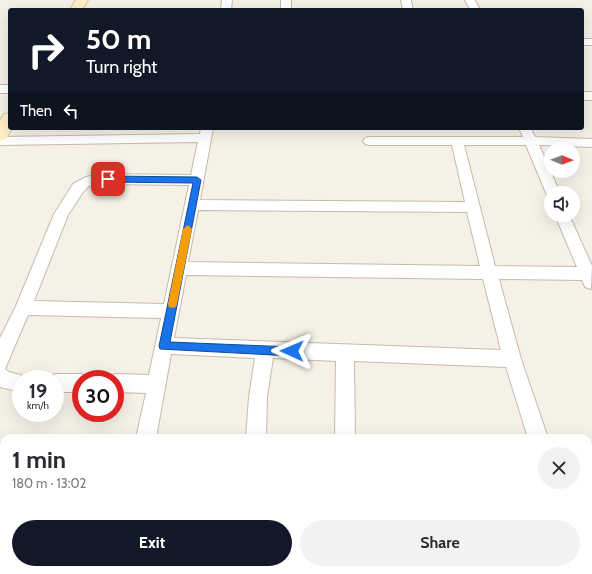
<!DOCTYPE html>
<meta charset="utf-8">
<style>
body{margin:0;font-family:Cabin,sans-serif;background:#f2f2f3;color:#2b2b33;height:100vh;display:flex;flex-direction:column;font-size:15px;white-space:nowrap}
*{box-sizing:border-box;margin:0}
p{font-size:13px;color:#7c7c81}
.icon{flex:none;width:22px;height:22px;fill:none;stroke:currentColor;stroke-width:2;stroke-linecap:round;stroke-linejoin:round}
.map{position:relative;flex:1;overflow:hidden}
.sheet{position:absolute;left:0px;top:434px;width:592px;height:140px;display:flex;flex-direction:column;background:#fff;border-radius:12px 12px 0 0;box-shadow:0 4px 16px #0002}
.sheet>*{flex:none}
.banner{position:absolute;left:8px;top:8px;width:576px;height:122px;border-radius:4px;box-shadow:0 4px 16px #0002;background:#111827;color:#fff;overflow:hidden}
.needle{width:26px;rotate:91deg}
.tools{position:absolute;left:544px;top:142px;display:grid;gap:8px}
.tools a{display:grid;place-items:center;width:36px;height:36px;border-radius:50%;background:#fff;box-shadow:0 4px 16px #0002;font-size:20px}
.speed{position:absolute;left:12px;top:370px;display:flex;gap:8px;font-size:20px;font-weight:700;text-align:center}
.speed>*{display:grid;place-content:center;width:52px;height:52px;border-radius:50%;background:#fff;box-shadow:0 4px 16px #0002;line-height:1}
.speed small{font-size:10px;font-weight:400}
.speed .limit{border:6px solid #d22;background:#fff;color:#111}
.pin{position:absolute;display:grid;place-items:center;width:34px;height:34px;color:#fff;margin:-17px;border-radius:8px;box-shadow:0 2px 6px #0006}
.me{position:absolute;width:44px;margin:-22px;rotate:271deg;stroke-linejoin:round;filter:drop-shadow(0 0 3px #0008)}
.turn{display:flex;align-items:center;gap:14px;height:84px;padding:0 12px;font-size:18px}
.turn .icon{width:52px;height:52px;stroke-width:2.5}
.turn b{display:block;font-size:28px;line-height:34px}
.then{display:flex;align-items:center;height:38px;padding:0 12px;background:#0003;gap:8px;font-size:15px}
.round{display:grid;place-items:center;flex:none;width:42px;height:42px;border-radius:21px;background:#f2f2f3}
.overview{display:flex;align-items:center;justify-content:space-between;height:68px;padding:0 12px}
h1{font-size:24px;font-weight:800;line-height:30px}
.action{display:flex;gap:8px;margin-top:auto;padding:8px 12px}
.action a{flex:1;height:46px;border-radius:24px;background:#111827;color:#fff;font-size:16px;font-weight:800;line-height:46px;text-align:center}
.action a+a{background:#f2f2f3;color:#2b2b33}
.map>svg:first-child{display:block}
</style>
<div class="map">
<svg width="592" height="574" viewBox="0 0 592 574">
<rect width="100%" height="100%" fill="#f5f1e7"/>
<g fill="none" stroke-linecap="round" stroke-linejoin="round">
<defs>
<path id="minor" d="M 222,0 L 232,0 L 231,10 L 221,10 Z
M 281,0 L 291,0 L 291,10 L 281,10 Z
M 401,0 L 411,0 L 413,10 L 403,10 Z
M 465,0 L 475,0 L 480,10 L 470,10 Z
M 582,39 L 592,39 L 592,45 L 582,45 Z
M 201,128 L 213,128 L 200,200 L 465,202 L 452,145 L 369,145 L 365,144 L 363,141 L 365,138 L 369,137 L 523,137 L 519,128 L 531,128 L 535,137 L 592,139 L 592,147 L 539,145 L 560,193 L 551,193 L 551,197 L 548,197 L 546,193 L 526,145 L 464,145 L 495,266 L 577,267 L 555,215 L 569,215 L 592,266 L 591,289 L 585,287 L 582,280 L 499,279 L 521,359 L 548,438 L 528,438 L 506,367 L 354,361 L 355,438 L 335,438 L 336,361 L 273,358 L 267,397 L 266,438 L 246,438 L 249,397 L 255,358 L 171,354 L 156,438 L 136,438 L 146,393 L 115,392 L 115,379 L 108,379 L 109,377 L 115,374 L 149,375 L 161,318 L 28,315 L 5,369 L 9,372 L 27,377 L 28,379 L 21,379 L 21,392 L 0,387 L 0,338 L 16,306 L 54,214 L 73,184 L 86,177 L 100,174 L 191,175 L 198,142 L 0,145 L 0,137 L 200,134 ZM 100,184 L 189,185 L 164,304 L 34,301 L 68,215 L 83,192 L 89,186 ZM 198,210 L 467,212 L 480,266 L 188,262 ZM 186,275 L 483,279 L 501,350 L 174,338 Z
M 55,374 L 81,374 L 87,377 L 88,379 L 81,379 L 81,392 L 55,392 L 55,379 L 48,379 L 49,377 Z
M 588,463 L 592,463 L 592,483 L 588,483 Z
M 0,464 L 4,464 L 4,484 L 0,484 Z
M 109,570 L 131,570 L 130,574 L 108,574 Z"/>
<path id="tertiary" d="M 0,85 L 10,85 L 10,93 L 0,93 Z
M 582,92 L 592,92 L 592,100 L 582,100 Z"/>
<path id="secondary" d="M 76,0 L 88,0 L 82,10 L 70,10 Z
M 10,113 L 10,128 L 12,128 L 6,139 L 0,141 L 0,121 L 4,114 Z"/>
</defs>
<use href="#minor" stroke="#c5bbab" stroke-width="2"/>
<use href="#tertiary" stroke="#c5bbab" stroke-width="2"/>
<use href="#secondary" stroke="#dec893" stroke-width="2"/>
<use href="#minor" fill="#fff" fill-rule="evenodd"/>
<use href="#tertiary" fill="#fff" fill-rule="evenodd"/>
<use href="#secondary" fill="#fff0c7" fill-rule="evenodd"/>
</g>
<path fill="#1a73e8" stroke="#114b97" d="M 108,176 L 197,177 L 201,180 L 170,342 L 292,347 L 295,348 L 297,351 L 295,355 L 292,356 L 160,349 L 159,346 L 193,183 L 108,182 L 105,179 Z"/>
<path fill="#f59e0b" d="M 188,225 L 192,229 L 177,304 L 176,307 L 172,308 L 169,307 L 168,304 L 183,229 Z"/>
</svg>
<div class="tools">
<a><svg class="needle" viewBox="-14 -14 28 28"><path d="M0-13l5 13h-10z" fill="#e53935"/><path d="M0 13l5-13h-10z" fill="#7c7c81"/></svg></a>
<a><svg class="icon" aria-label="sound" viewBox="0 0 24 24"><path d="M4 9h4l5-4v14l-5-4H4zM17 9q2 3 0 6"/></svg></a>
</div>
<div class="speed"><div>19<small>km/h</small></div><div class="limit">30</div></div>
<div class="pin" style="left:108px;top:179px;background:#d93025"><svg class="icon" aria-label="arrive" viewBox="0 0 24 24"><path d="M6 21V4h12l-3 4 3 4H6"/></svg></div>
<svg class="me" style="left:292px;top:351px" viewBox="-20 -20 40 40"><path d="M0-17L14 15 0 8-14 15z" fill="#1a73e8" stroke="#fff" stroke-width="4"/></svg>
<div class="banner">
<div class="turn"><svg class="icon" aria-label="right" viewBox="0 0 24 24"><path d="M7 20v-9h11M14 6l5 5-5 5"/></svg><div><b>50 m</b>Turn right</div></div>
<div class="then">Then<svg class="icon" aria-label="left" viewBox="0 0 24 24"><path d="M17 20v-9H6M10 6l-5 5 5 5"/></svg></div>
</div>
<section class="sheet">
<div class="overview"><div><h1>1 min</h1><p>180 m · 13:02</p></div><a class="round"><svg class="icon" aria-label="close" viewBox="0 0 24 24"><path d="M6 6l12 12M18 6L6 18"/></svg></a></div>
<div class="action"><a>Exit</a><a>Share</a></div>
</section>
</div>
